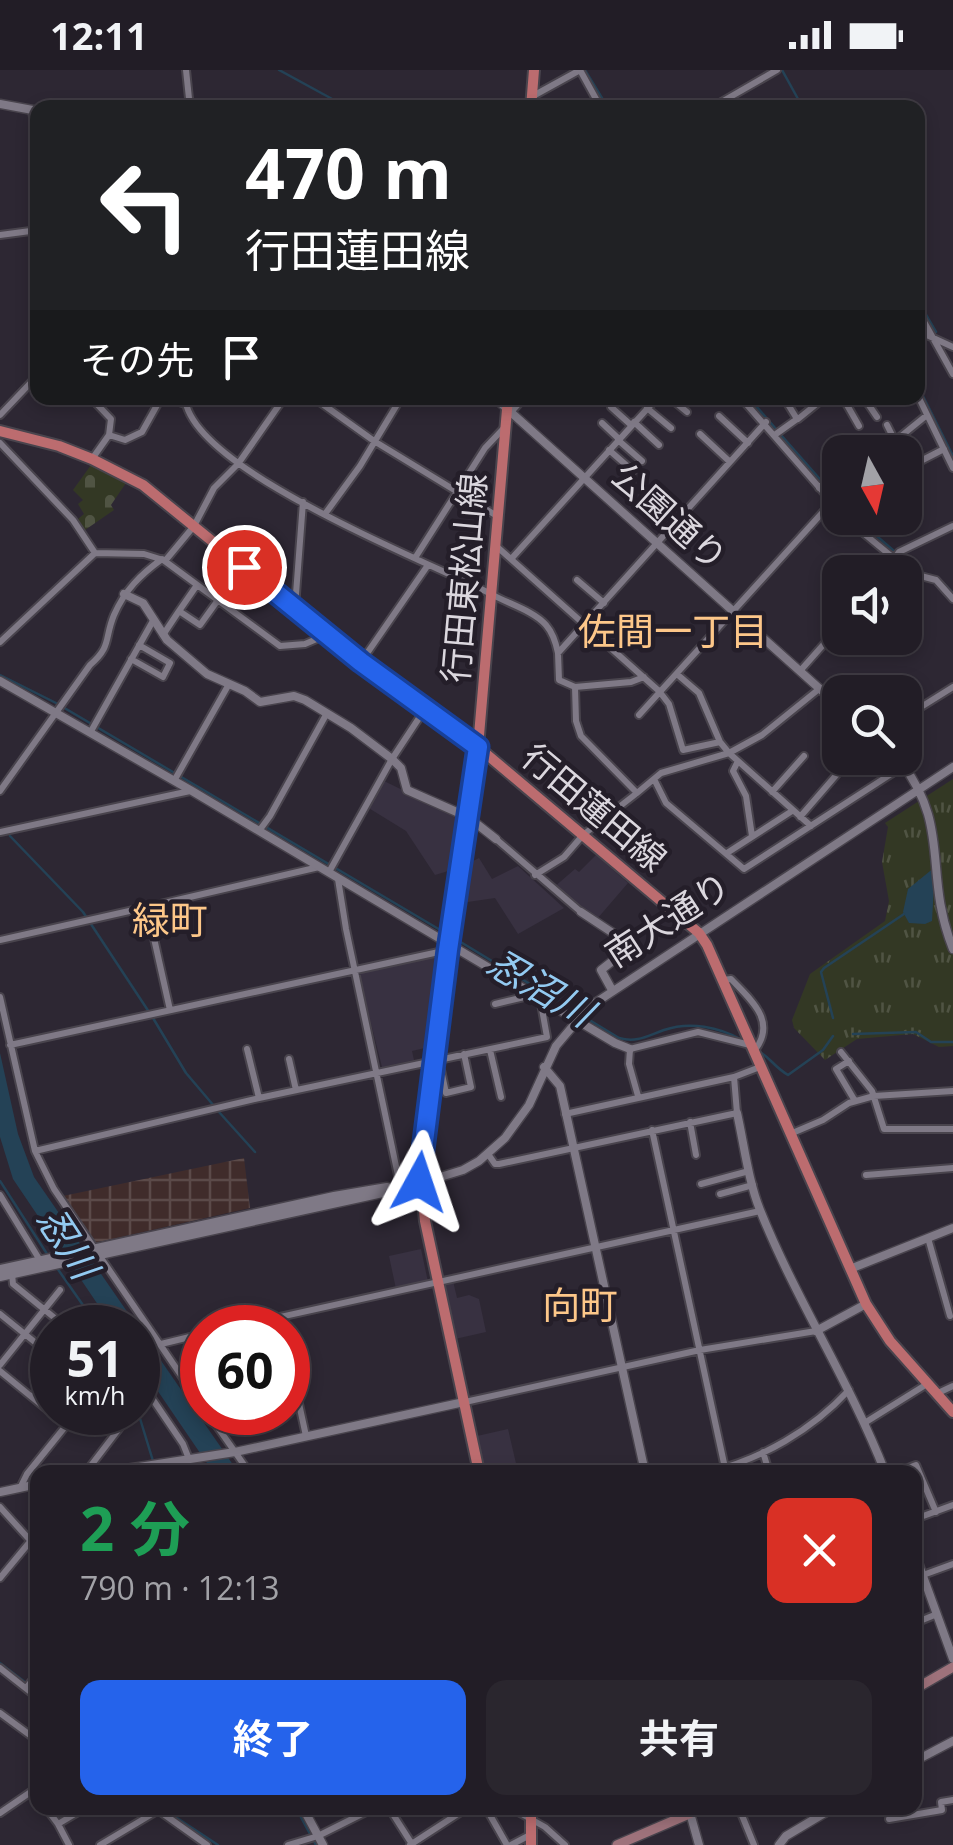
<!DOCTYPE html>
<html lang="ja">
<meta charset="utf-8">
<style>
body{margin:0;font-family:"Open Sans","Noto Sans JP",sans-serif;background:#2a262e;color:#f1f3f6;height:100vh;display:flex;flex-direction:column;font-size:38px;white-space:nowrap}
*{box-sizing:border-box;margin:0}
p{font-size:32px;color:#a2a2a7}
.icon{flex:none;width:55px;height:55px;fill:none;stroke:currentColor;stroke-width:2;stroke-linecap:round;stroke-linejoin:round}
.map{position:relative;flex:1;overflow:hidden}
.drawer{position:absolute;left:30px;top:1395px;width:892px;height:350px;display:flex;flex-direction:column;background:#221d26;border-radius:20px;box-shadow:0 5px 15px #0003,0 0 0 2px #3f3b43}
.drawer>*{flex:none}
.banner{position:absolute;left:30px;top:30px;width:895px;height:305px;border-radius:20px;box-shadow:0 5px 15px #0003,0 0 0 2px #3f3b43;background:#202124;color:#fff;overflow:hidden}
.needle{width:65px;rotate:172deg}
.controls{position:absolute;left:822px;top:365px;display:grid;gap:20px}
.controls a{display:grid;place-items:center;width:100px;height:100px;border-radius:20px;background:#221d26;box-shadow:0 5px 15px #0003,0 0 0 2px #3f3b43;font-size:50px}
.speed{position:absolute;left:30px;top:1235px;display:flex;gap:20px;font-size:50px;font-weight:700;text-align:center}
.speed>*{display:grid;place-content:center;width:130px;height:130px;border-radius:50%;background:#221d26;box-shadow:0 5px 15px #0003,0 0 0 2px #3f3b43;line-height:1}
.speed small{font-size:25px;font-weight:400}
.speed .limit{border:15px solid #d22;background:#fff;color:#111}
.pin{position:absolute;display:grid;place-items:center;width:85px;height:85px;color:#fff;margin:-42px;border:5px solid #fff;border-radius:50%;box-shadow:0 2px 10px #0007}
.me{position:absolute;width:110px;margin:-55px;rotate:5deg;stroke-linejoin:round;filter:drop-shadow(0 0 8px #0008)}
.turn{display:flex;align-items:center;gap:35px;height:210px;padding:0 50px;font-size:45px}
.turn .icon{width:130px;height:130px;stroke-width:2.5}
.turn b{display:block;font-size:70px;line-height:85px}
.then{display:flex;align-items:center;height:95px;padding:0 50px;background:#0003;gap:20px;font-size:38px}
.round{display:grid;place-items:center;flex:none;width:105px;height:105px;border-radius:20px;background:#2a262e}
.overview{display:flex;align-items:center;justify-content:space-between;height:170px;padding:0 50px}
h1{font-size:60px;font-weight:700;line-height:75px;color:#1e9e55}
.cta{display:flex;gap:20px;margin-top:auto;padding:20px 50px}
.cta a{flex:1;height:115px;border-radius:20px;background:#2563eb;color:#fff;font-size:40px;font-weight:700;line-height:115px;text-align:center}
.cta a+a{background:#2a262e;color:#f1f3f6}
.status{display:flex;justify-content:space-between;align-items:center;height:70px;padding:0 50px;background:#221d26;direction:ltr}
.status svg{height:28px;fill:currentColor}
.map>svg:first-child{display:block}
</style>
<div class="status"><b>12:11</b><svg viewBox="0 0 49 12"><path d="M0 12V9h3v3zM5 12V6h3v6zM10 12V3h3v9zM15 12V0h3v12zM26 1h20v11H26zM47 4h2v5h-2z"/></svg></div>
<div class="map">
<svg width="953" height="1775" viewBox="0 0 953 1775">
<defs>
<pattern id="industrial-grid" width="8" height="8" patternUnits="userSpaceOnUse" patternTransform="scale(2.5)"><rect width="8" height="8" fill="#402c2b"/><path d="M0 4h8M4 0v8" fill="none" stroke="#5b4a49"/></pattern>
<pattern id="cemetery-stones" width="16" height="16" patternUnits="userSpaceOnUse" patternTransform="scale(2.5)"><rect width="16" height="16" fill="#333824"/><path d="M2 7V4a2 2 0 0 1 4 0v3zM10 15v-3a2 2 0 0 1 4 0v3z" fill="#505443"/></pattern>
<pattern id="park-tufts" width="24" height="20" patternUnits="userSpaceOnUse" patternTransform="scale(2.5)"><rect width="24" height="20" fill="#333824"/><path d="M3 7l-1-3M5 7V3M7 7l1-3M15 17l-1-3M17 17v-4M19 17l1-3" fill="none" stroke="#505443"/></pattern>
</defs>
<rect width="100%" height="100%" fill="#2d2733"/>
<path fill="#383141" d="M 382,710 L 462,749 L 455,799 L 435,805 L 406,761 L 367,737 Z
M 596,785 L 628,813 L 597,849 L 553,818 L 575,799 L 579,802 Z
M 479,788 L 492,809 L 518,796 L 564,838 L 518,864 L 495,828 L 461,833 L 467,794 Z
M 442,884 L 429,977 L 412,981 L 414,990 L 382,997 L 358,902 Z
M 421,1179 L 428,1212 L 396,1219 L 389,1186 Z
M 453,1211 L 457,1228 L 469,1225 L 479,1229 L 486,1262 L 455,1269 L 444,1218 L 446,1213 Z
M 508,1359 L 518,1402 L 485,1402 L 477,1366 Z"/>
<path fill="url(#industrial-grid)" d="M 244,1088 L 250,1138 L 94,1173 L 63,1126 Z"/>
<path fill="url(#cemetery-stones)" d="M 91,395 L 126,413 L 111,435 L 114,440 L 85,460 L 78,449 L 84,444 L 78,434 L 83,430 L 73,420 Z"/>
<path fill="url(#park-tufts)" d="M 953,709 L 953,976 L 939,977 L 913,964 L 857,969 L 825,990 L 794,958 L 792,950 L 810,904 L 885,851 L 889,831 L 882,792 L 888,757 L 885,753 Z"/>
<path fill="#244256" d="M 935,797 L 932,851 L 925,854 L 909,853 L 903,842 L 908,819 Z
M 0,983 L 18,1064 L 34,1107 L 238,1402 L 213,1402 L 138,1292 L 138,1258 L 113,1257 L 13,1109 L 0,1067 Z"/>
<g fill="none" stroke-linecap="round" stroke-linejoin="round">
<path stroke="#244256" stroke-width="2.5" d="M 279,0 L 345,36 L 362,38
M 585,0 L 608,38
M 782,0 L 803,38
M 918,231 L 936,262
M 918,316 L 953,386
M 749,328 L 776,359
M 781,365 L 840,432
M 856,448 L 917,501 L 937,508
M 943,513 L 953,523
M 0,605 L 56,633 L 447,864
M 10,766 L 83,842 L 149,942
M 454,868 L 619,968 C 637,973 647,966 664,960 C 690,951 719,957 742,970
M 153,948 L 186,1003 L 214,1036
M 833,948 L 821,902 L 824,898 L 904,844
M 853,964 L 916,962 L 931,972 L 953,972
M 757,980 C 770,987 773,996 788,1005 L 823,980 L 833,966
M 219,1042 L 255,1082
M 0,1111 L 49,1187
M 57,1198 L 99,1258
M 138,1342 L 153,1391
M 155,1399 L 156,1402
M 0,1593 L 38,1622
M 162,1738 L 218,1775
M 296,1738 L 316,1775"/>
<defs>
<path id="minor" d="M 186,0 L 190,38
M 580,0 L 601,38
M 533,26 L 580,0
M 711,38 L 777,0
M 32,40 L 38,83
M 0,165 L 38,160
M 918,241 L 953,304
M 918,261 L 953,277
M 918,326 L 953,398
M 91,328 L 111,349 L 109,365 L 92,389
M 169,328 L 185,334
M 185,328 C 191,400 430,492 493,525 C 509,534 534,541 546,555 C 552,562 556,573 558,583
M 314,328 L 374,371 L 497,446
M 670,328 L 687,342
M 695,328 L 697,330
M 741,328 L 832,432
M 843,328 L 859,356
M 864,328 L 877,347
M 611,337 L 631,355
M 647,338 L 671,358
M 512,341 L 524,328
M 0,345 L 38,305
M 719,346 L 748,373
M 798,349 L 824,328
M 634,352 L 659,375
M 602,353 L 619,369
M 887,355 L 895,371
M 700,364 L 730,392
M 776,364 L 797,349 L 784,328
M 109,365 L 125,370 L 142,362 L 161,328
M 618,370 L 642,391
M 0,373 L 73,450 L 95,483 L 0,572
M 609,380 L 633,401
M 872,382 L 895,371 L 927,345
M 905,399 L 944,379
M 819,418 L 840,402
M 325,444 L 360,396 L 401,328
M 845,448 L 913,504 L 936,510 L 953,529
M 495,475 L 659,621 L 669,634 L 683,680 L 720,672
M 95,483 L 144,484 L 160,489
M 415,488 L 485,378 L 504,358
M 512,488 L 657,328
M 165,491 L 194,456 L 214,418 L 238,394 L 284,328
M 885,502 L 899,482 L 953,456
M 577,510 L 604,533
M 295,537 L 303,432
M 179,541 L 197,515
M 163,565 L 179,541 L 200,555 L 218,530
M 131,589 L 163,607 L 170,593 L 139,575
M 361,592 L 428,495
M 800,601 L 840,556
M 678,605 L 699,623 L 720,672 L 729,683 L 811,756
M 575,617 L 631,612 L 644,607
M 639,645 L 832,432 L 840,442
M 905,647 L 953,617
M 90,663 L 154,549
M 738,691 L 733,701 L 746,726 L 752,766
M 654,709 L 666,733 L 744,799 L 905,695
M 174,711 L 229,614
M 0,721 L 90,595 C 112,576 104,569 114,545 C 125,520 140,505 162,489 L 280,576 L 305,574 L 326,565
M 772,722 L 804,686
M 637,723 L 661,703 L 729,683 L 762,665 L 819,619
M 800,747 L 851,688
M 259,761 L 270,746 L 327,643
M 0,762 L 190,721
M 496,769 L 581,842
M 727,783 L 792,741
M 329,802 L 392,689 L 425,639
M 535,805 L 564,787 L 583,765 L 637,723 L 581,666 L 576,651 L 575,617 L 559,610 L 558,583 L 766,352
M 338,809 L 346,859 L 400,1115
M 0,870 L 147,837
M 723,910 L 731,909 C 751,930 777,951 755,980
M 0,927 L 35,1081 L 54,1119 L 202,1336
M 495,934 L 533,925
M 170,940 L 147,837 L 319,797
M 10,975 L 448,880
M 247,979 L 259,1028
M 490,980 L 501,1027
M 841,982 L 872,1021 L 884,1059 L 953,1059
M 289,989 L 296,1020
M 849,991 L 836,999 L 855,1031
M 431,1001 L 441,1000 L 446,1023 L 471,1017 L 464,984
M 638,1026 L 629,994 L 630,979 L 698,962 L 750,975
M 565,1044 L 734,1007
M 690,1052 L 696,1085
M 652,1060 L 725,1398
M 790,1064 L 823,1050 L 849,1033 L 874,1026 L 953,1021
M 35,1081 L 259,1028 L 547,967 L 540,928
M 488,1084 L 495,1094 L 499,1094 L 737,1043 L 734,1007 L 760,997
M 866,1105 L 953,1098
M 701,1114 L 749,1101
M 720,1124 L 753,1115
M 0,1125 L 41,1192
M 928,1168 L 950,1246
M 12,1204 L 13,1214 L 67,1258
M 0,1244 L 52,1286
M 230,1258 L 760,1141
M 161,1274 L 202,1264
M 288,1283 L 306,1366
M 0,1295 L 60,1220
M 0,1301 L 66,1355
M 143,1315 L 183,1374 L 189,1389
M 936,1324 L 953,1316
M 32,1327 L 52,1302
M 465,1332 L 700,1280 L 816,1261
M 207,1342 L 249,1402
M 866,1352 L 927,1314
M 763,1382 L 769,1402
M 86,1402 L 128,1347 L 134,1345
M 709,1402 C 762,1389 812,1360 849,1320
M 898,1402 L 916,1395 L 936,1442
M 21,1416 L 27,1404 L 77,1342
M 0,1437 L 38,1479
M 915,1449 L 953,1435
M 923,1505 L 953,1494
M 0,1508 L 38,1462
M 915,1553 L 937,1544
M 0,1598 L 38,1628
M 26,1618 L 38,1603
M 0,1643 L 38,1671
M 46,1738 L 58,1754 L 85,1738
M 155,1738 L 207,1775
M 389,1738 L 412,1774
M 486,1738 L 507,1775
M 511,1738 L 545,1757 L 565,1775
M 739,1738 L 754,1775
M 0,1743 L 38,1717
M 889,1749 L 942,1740 L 941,1732 L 953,1730
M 58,1754 L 69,1775
M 100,1775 L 157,1741
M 288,1775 L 318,1766 L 374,1738
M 410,1775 L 467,1738
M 511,1775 L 530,1765"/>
<path id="tertiary" d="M 0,34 L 38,41
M 495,328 L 840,637
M 124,524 L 143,533 L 167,570 L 207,604 L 245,621 L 260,632 L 294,626 L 305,630 L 351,658 L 392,689 L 401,698 L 407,720 L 468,747 L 496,769
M 0,611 L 192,721 L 615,973 L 630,979
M 898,688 C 953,758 922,800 953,879
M 581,842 L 625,871 L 629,878 L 601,900 L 612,920
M 544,997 L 560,1016 L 645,1402
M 737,1043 C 744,1074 748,1110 760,1140 C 796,1230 850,1312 885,1402
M 0,1199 L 334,1126 L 387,1117
M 850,1199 L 953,1158
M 0,1207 L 401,1119 L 463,1100 L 479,1091 L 505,1068 L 529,1035 L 556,976 L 589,937 L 953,697
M 816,1261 L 866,1234
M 107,1402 L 235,1382 L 464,1332
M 0,1422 L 38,1414
M 915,1484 L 953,1589
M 915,1691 L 953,1671
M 303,1738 L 323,1775
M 690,1743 L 699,1775
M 779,1775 L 786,1766 L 833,1738"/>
<path id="secondary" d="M 915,1619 L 953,1597
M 617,1775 L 703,1738"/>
<path id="primary" d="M 531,38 L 534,0
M 0,361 L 59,376 L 92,389 L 143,415 L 361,592 L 478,677 L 699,863 L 707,875 L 866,1234 L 890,1271 L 953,1342
M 479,1402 L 425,1151 L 419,1091 L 478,677 L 508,328
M 531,1775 L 531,1738"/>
</defs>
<use href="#minor" stroke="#49444d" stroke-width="10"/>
<use href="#tertiary" stroke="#49444d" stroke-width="11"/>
<use href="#secondary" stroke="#49444d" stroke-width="12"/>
<use href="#primary" stroke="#49444d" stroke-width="14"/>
<use href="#minor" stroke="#7f7986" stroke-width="6"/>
<use href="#tertiary" stroke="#7f7986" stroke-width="8"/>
<use href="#secondary" stroke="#9e727b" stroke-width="9"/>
<use href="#primary" stroke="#bc6c6f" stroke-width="10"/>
</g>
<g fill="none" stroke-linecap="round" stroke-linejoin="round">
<defs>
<path id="route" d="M 244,497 L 361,592 L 478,677 L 448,880 L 419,1112"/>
</defs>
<use href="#route" stroke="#184099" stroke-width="25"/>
<use href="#route" stroke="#2563eb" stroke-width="18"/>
</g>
<g text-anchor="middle" stroke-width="9" stroke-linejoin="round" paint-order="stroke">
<g font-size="35" fill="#dbd7de" stroke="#241e29">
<text transform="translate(669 447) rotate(42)" y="12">公園通り</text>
<text transform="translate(465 508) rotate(-85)" y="12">行田東松山線</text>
<text transform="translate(594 738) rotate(40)" y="12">行田蓮田線</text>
<text transform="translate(668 850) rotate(-33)" y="12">南大通り</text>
</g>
<g font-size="38" fill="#fdc789" stroke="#241e29">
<text x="673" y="575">佐間一丁目</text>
<text x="170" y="864">緑町</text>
<text x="580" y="1249">向町</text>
</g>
<g font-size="38" font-style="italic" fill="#93caf1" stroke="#241e29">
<text transform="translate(540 918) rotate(30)" y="13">忍沼川</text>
<text transform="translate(67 1173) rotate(57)" y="13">忍川</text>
</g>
</g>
</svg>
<div class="controls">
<a><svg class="needle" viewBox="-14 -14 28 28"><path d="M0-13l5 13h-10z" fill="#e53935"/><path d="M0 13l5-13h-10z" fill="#a2a2a7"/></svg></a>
<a><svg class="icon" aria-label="sound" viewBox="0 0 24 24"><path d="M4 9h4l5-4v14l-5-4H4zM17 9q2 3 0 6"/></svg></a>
<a><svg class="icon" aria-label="search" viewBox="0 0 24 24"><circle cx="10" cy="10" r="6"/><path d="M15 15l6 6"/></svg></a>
</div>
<div class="speed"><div>51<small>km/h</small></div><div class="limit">60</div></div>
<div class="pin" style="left:244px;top:497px;background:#d93025"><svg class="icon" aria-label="arrive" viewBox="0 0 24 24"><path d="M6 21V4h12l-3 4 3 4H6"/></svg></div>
<svg class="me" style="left:419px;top:1112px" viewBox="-20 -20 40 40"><path d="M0-17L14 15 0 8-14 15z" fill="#2563eb" stroke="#fff" stroke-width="4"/></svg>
<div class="banner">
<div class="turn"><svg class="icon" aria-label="left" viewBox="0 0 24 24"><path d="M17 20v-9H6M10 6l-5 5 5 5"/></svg><div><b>470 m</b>行田蓮田線</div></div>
<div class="then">その先<svg class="icon" aria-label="arrive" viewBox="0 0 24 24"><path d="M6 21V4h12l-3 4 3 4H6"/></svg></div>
</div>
<section class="drawer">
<div class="overview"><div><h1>2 分</h1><p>790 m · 12:13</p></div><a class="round" style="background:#d93025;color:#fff"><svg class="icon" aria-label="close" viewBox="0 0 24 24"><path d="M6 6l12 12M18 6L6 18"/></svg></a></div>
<div class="cta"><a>終了</a><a>共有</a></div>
</section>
</div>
